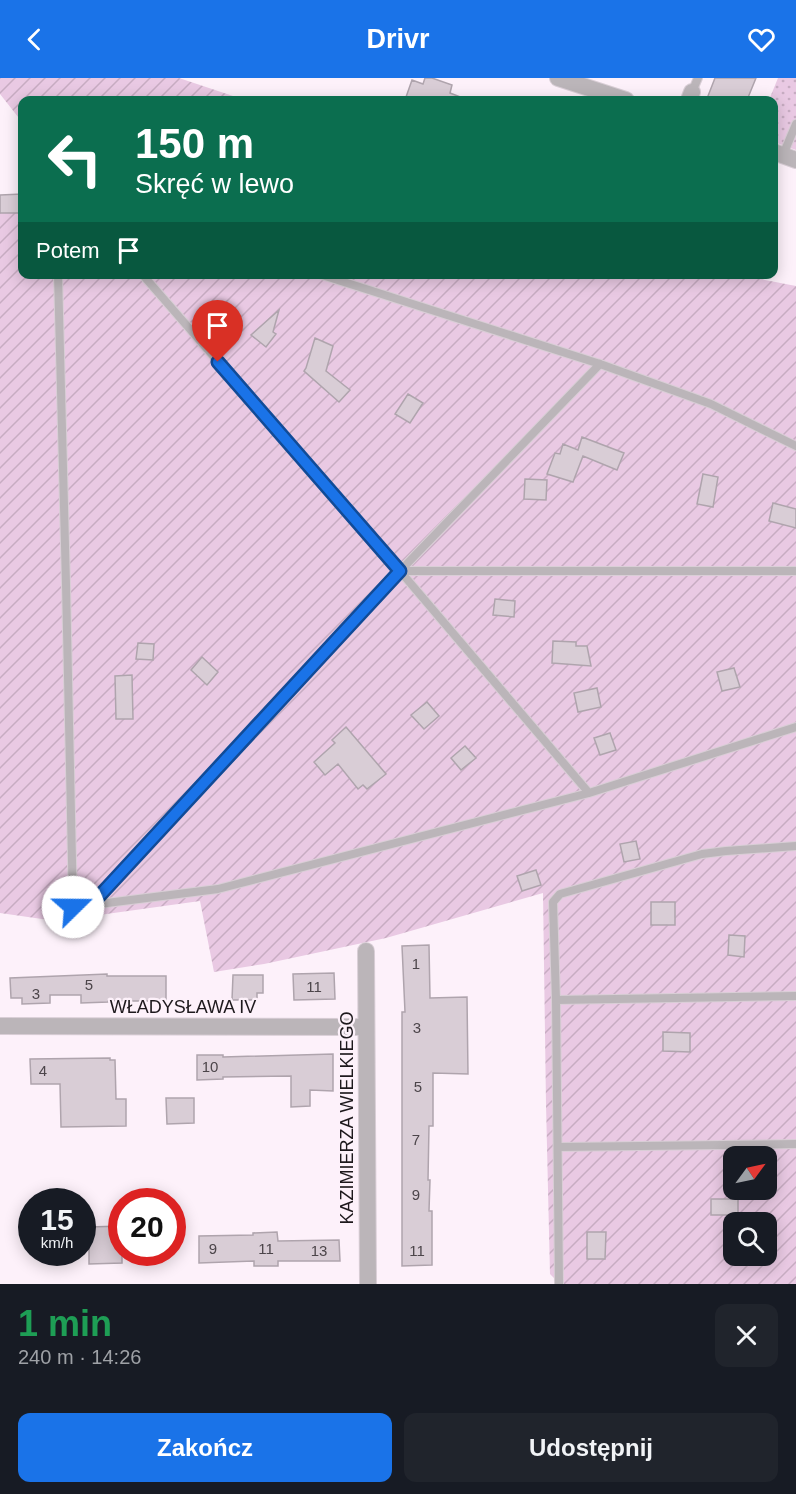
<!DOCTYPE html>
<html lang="pl">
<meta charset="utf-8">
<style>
body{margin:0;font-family:Helvetica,sans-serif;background:#20242c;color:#f1f3f6;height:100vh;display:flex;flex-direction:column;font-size:22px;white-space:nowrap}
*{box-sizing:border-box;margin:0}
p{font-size:20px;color:#9ea1a6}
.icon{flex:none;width:33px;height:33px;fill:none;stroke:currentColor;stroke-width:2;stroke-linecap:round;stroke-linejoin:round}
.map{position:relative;height:1206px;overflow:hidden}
.sheet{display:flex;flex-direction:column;background:#171b24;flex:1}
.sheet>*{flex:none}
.guide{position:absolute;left:18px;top:18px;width:760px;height:183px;border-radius:12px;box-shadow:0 3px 15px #0003;background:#0b6e4f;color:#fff;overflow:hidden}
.needle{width:39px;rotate:57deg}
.buttons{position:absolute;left:723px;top:1068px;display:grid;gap:12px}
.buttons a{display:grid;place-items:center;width:54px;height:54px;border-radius:12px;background:#171b24;box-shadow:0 3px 15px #0003;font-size:30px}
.speed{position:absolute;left:18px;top:1110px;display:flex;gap:12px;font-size:30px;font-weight:700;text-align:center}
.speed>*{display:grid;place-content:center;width:78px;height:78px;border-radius:50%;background:#171b24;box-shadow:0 3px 15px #0003;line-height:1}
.speed small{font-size:15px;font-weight:400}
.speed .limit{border:9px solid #d22;background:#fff;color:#111}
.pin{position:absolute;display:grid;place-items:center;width:51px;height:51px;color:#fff;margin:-62px -26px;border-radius:50% 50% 50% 0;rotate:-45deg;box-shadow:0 0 6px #0007}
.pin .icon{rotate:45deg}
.me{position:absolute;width:66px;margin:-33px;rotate:68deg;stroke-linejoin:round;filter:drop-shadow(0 0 4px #0008)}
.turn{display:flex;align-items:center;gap:21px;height:126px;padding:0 18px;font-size:27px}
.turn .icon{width:78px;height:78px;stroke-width:2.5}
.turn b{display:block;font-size:42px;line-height:51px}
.then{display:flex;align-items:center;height:57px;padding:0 18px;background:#0003;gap:12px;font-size:22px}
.round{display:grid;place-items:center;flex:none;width:63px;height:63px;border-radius:12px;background:#20242c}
.overview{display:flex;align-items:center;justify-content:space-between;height:102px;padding:0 18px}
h1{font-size:36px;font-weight:700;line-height:45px;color:#1e9e55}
.primary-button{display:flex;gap:12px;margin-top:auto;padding:12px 18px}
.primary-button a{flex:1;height:69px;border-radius:12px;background:#1a73e8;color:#fff;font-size:24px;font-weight:700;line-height:69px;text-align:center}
.primary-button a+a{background:#20242c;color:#f1f3f6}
header{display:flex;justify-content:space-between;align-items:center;height:78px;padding:0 18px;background:#1a73e8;color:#fff;font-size:27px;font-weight:700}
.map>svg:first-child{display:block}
</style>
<header><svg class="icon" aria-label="back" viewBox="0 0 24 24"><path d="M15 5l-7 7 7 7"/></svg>Drivr<svg class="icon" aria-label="heart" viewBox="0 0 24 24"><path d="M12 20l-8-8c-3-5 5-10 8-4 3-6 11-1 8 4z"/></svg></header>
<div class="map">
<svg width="796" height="1206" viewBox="0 0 796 1206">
<defs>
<pattern id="grass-dots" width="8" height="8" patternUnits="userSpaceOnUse" patternTransform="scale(1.5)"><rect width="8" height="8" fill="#e9c9e3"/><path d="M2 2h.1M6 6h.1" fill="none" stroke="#c7acc2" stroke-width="1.8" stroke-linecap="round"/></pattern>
<pattern id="garden-furrows" width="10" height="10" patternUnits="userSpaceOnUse" patternTransform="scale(1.5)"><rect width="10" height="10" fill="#e9c9e3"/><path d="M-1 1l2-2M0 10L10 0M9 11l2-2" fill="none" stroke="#c7acc2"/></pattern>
</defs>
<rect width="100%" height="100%" fill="#fdf1fa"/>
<path fill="url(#grass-dots)" d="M 778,0 L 796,0 L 796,72 L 774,64 L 774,22 L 769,22 Z"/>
<path fill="url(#garden-furrows)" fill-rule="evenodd" d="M 0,0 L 179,0 L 245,22 L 22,22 L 22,44 L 0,16 Z
M 22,121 L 22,196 L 750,196 L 765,202 L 796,208 L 796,1206 L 560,1206 L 550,1196 L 546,1026 L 543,815 L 386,860 L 264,886 L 214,894 L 200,823 L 56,843 L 0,835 L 0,122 ZM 734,1078 L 766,1078 L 766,1112 L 734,1112 ZM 734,1144 L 766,1144 L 766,1178 L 734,1178 Z"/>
<path fill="#d9cdd6" stroke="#afa4ad" stroke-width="1.5" d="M 425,0 L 432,0 L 452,7 L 450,15 L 463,20 L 463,22 L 405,22 L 412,2 L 423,6 Z
M 715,0 L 756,0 L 747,22 L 720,22 L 708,18 Z
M 22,116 L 22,135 L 0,135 L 0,117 Z
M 279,232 L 273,254 L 276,256 L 266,269 L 251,257 Z
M 315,260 L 333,268 L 326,293 L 350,312 L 339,324 L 304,293 L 306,290 Z
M 408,316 L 423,325 L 410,345 L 395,336 Z
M 582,359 L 624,375 L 617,392 L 583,378 L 573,404 L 547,396 L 555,375 L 560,376 L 563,366 L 578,372 Z
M 703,396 L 718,399 L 713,429 L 697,426 Z
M 525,401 L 547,402 L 546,422 L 524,421 Z
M 773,425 L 796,431 L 796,450 L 769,443 Z
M 495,521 L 515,523 L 514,539 L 493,537 Z
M 553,563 L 576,564 L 576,568 L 587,568 L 591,588 L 552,585 Z
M 138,565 L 154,566 L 153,582 L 136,581 Z
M 202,579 L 218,594 L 207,607 L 191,592 Z
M 734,590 L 740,609 L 722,613 L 717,594 Z
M 132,597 L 133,641 L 116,641 L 115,598 Z
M 597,610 L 601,629 L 578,634 L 574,615 Z
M 427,624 L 439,638 L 424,651 L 411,637 Z
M 346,649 L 386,696 L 367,711 L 363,707 L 358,711 L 338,686 L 325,697 L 314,684 L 335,665 L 332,662 Z
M 610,655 L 616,672 L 600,677 L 594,660 Z
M 465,668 L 476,680 L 461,692 L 451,680 Z
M 636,763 L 640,781 L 624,784 L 620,766 Z
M 536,792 L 541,807 L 522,813 L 517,798 Z
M 651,824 L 675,824 L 675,847 L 651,847 Z
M 729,857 L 745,858 L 744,879 L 728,877 Z
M 429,867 L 430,920 L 467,919 L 468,996 L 433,995 L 433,1048 L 429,1048 L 428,1102 L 430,1102 L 429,1133 L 432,1133 L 432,1187 L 402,1188 L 402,934 L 405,934 L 402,868 Z
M 334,895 L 335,921 L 294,922 L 293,896 Z
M 107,896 L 107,898 L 166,898 L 166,923 L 108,923 L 108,924 L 81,925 L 81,917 L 50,917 L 50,925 L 22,926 L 22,920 L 11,920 L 10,900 Z
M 233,897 L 263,897 L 263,915 L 257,915 L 257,922 L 232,922 Z
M 663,954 L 690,955 L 690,974 L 663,973 Z
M 333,976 L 333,1013 L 310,1012 L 310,1028 L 291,1029 L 291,998 L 223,999 L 223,1001 L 197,1002 L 197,977 L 223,977 L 223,979 Z
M 110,980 L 110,982 L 115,982 L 116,1021 L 126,1021 L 126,1048 L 61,1049 L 60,1006 L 31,1006 L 30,981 Z
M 166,1020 L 194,1020 L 194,1045 L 167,1046 Z
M 711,1121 L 738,1121 L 738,1137 L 711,1137 Z
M 122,1148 L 122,1185 L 89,1186 L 89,1149 Z
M 277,1154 L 278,1163 L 339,1162 L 340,1183 L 278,1183 L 278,1188 L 254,1188 L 254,1183 L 199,1185 L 199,1158 L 253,1157 L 253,1155 Z
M 587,1154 L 606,1154 L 605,1181 L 587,1181 Z"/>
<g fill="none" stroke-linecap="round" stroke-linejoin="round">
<defs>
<path id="lane" d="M 692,14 L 698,0
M 783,77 L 796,46
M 58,196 L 66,506 L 73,829 L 91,827
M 142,196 L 400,493 L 589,715 L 796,649
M 319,196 L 600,286 L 711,326 L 796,368
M 600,286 L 400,493 L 796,493
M 400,493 L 91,827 L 218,811 L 589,715
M 796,768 L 726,773 L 702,776 L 560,816 L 553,824 L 556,922 L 796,918
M 556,922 L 559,1206
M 558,1069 L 796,1066"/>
<path id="street" d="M 558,0 L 626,22
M 689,22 L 692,14
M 774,74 L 796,82
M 366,873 L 368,1206
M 0,948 L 366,949"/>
</defs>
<use href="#lane" stroke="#d9ced6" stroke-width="10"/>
<use href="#street" stroke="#d9ced6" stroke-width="18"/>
<use href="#lane" stroke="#bbb5b9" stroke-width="8"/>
<use href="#street" stroke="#bbb5b9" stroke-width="16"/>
</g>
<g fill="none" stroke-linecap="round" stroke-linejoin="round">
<defs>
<path id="route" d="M 73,829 L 91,827 L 400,493 L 218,284"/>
</defs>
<use href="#route" stroke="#114b97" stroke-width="15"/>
<use href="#route" stroke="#1a73e8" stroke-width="10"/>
</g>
<g text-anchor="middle" stroke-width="4.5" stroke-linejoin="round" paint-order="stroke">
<g font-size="15" fill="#4c454a">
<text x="416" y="891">1</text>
<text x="89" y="912">5</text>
<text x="314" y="914">11</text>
<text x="36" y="921">3</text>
<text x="417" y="955">3</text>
<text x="210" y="994">10</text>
<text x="43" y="998">4</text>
<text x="418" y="1014">5</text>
<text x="416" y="1067">7</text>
<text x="416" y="1122">9</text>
<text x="213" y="1176">9</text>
<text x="266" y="1176">11</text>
<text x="319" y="1178">13</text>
<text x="417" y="1178">11</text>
</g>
<g font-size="18" fill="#1d181c" stroke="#fdf1fa">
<text x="183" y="935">WŁADYSŁAWA IV</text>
<text transform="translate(347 1040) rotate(-90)" y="6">KAZIMIERZA WIELKIEGO</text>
</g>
</g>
</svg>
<div class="buttons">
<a><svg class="needle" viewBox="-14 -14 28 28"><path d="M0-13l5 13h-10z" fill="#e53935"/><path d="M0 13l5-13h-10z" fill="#9ea1a6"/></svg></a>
<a><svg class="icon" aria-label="search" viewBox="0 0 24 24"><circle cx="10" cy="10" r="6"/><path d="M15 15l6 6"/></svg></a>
</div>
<div class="speed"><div>15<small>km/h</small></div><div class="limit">20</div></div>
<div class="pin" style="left:218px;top:284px;background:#d93025"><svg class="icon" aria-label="arrive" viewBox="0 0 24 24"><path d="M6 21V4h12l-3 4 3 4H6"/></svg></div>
<svg class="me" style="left:73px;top:829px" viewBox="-20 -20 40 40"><circle r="19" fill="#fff"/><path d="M0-13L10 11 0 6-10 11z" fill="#1a73e8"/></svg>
<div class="guide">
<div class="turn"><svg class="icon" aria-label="left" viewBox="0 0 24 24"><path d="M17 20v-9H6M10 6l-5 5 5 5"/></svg><div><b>150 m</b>Skręć w lewo</div></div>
<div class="then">Potem<svg class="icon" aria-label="arrive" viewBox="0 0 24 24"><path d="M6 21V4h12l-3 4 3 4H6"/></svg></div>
</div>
</div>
<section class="sheet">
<div class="overview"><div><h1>1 min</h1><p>240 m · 14:26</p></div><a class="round"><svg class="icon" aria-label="close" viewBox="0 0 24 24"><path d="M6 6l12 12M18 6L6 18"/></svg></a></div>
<div class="primary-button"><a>Zakończ</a><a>Udostępnij</a></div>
</section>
